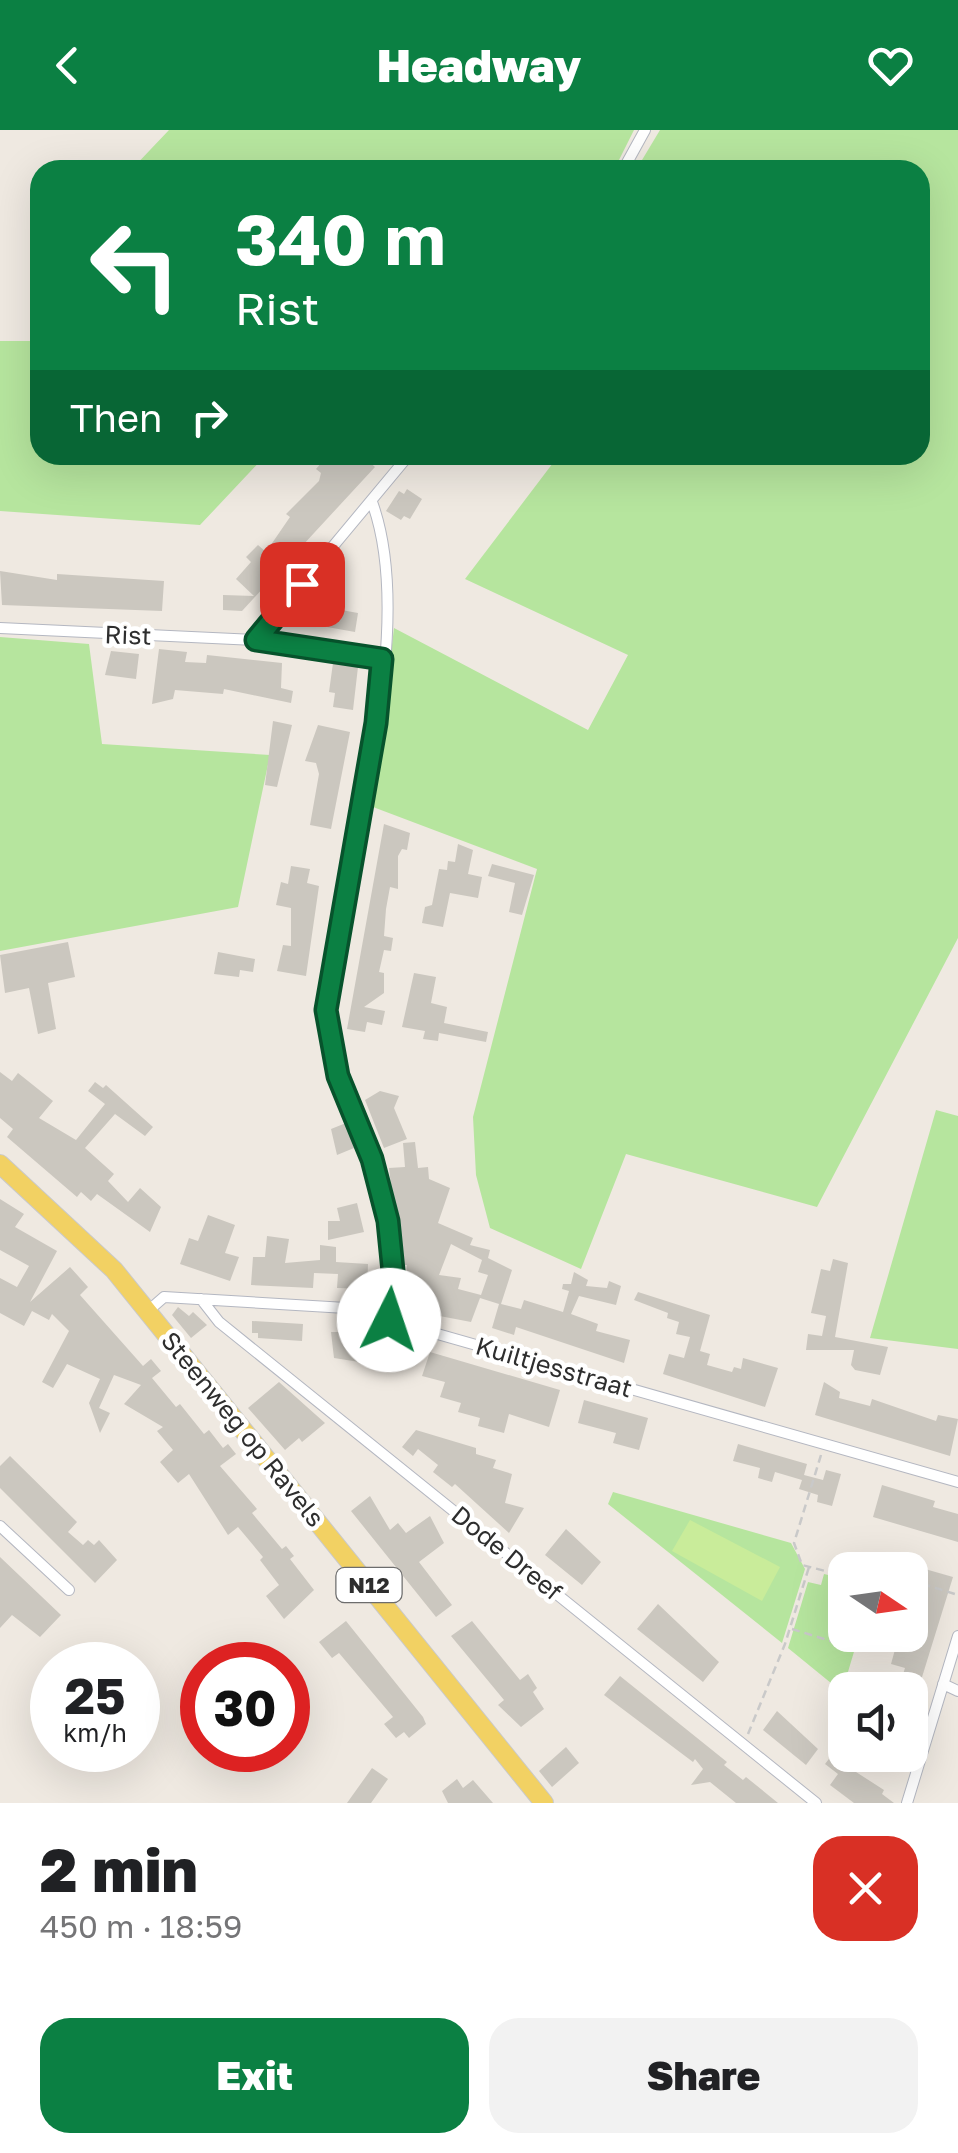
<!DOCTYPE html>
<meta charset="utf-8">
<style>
body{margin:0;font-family:"Golos Text",sans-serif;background:#f2f2f2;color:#202124;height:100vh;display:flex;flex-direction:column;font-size:38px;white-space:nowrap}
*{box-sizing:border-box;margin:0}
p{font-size:32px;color:#757577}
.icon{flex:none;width:55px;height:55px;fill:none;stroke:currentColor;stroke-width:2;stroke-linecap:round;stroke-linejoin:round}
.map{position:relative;height:1673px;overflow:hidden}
.panel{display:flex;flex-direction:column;background:#fff;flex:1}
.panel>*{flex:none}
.guide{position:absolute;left:30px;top:30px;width:900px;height:305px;border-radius:30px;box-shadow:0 10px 40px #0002;background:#0b8043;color:#fff;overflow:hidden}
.needle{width:65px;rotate:103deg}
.controls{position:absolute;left:828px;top:1422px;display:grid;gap:20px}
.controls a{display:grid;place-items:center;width:100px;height:100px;border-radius:20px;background:#fff;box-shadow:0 10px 40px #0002;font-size:50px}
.speed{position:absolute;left:30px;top:1512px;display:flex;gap:20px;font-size:50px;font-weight:700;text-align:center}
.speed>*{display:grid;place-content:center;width:130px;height:130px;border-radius:50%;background:#fff;box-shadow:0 10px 40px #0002;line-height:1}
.speed small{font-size:25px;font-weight:400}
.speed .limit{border:15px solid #d22;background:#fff;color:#111}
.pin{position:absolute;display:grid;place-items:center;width:85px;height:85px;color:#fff;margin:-42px;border-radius:20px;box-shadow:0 5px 15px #0006}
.me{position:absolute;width:110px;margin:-55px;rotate:4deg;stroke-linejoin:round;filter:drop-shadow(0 0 8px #0008)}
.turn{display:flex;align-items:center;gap:35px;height:210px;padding:0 40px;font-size:45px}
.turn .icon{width:130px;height:130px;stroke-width:2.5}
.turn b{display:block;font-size:70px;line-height:85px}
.then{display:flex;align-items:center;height:95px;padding:0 40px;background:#0003;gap:20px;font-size:38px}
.round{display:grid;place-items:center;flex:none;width:105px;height:105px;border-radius:30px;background:#f2f2f2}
.headline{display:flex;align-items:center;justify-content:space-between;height:170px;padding:0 40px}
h1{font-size:60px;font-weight:800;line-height:75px}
.button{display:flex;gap:20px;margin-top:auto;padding:20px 40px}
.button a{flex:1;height:115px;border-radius:30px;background:#0b8043;color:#fff;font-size:40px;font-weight:800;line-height:115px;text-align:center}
.button a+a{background:#f2f2f2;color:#202124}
header{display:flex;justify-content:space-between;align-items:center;height:130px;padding:0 40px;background:#0b8043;color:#fff;font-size:45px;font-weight:800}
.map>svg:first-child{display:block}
</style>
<header><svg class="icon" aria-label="back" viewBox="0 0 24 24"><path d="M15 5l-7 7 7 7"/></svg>Headway<svg class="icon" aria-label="heart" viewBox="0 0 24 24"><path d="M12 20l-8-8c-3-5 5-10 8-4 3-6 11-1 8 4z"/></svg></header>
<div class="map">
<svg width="958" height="1673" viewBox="0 0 958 1673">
<rect width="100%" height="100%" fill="#efe9e1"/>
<path fill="#b6e59e" d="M 169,0 L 634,0 L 614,40 L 131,40 Z
M 660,0 L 958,0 L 958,808 L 817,1077 L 626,1024 L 581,1139 L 490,1098 L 476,1045 L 473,987 L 537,739 L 373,677 L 394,498 L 588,600 L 628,525 L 465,449 L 559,325 L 920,325 L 920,40 L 636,40 Z
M 0,211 L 40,211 L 40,325 L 266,325 L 200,395 L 0,381 Z
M 0,507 L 89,514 L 102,614 L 270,625 L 238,777 L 0,821 Z
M 936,980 L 958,986 L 958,1219 L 870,1208 Z
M 613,1362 L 791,1413 L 805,1439 L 782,1513 L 608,1374 Z
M 824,1444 L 845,1449 L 845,1505 L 859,1505 L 842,1562 L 788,1518 L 808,1452 L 821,1455 Z"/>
<path fill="#c9ec9a" d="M 690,1390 L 780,1437 L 762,1471 L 672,1421 Z"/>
<path fill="#cbc7bf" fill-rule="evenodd" d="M 328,325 L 347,325 L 355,331 L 362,325 L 375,337 L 242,481 L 223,480 L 223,465 L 254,466 L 236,449 L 251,432 L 246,427 L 258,415 L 266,422 L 290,387 L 286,384 L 319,351 L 321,343 L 316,339 Z
M 407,359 L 422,369 L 410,389 L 404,386 L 401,390 L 386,381 L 399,361 L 404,364 Z
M 0,441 L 57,450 L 57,444 L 164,451 L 162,481 L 2,475 Z
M 319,476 L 358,483 L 355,502 L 316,495 Z
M 159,519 L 187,522 L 185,532 L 206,533 L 207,525 L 282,533 L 281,558 L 293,561 L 291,573 L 224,559 L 223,564 L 175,560 L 173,569 L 152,574 Z
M 111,521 L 139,524 L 136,549 L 105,545 Z
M 333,533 L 358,537 L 353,580 L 333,577 L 335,563 L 329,562 Z
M 273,591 L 292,595 L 277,657 L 265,655 Z
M 318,595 L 350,602 L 331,699 L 310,695 L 319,644 L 316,633 L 305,631 Z
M 384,694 L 410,703 L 407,720 L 402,719 L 398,726 L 398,759 L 390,757 L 386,779 L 384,806 L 393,808 L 391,821 L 384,820 L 379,842 L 384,843 L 384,863 L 364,877 L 385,881 L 382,895 L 367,892 L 365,902 L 347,899 Z
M 458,714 L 473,720 L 468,744 L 482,747 L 478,768 L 450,763 L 443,797 L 422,793 L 425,777 L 432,775 L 439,739 L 447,740 L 448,731 L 455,732 Z
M 492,734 L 534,745 L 522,785 L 509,782 L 515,753 L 488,746 Z
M 291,736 L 310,739 L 307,753 L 319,756 L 306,846 L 277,841 L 283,815 L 291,816 L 291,778 L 276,775 L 281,752 L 288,754 Z
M 68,812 L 75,847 L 48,853 L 56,899 L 38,904 L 29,858 L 5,863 L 0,825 Z
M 218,822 L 255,829 L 253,842 L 240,840 L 239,847 L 214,844 Z
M 414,843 L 436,847 L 431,873 L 447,877 L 444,893 L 488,902 L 486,912 L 439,903 L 438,911 L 423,909 L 425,901 L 402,897 Z
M 0,942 L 12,951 L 18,943 L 53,971 L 39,988 L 76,1010 L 105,974 L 88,961 L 95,952 L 103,958 L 106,955 L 153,997 L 145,1006 L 115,984 L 85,1018 L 114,1044 L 108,1051 L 128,1072 L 140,1058 L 161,1077 L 150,1102 L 97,1064 L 91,1071 L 81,1062 L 77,1067 L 7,1007 L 13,999 L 0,988 Z
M 380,961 L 399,966 L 394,978 L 407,1009 L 384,1018 L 365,970 Z
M 346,993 L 354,1018 L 337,1025 L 331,999 Z
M 415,1012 L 418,1038 L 428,1037 L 429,1049 L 450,1058 L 438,1093 L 473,1108 L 470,1115 L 490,1120 L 488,1128 L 512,1140 L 501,1174 L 521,1179 L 524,1170 L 563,1182 L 569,1161 L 562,1159 L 563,1154 L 571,1154 L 574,1142 L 588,1150 L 586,1156 L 607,1158 L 609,1151 L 621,1156 L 616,1175 L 579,1166 L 571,1184 L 598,1194 L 596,1201 L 630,1210 L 624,1233 L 516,1197 L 514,1205 L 492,1198 L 499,1174 L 480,1168 L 471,1192 L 403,1179 L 407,1135 L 400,1135 L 389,1038 L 405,1037 L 403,1013 ZM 451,1114 L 482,1130 L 478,1142 L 488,1145 L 481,1165 L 458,1159 L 461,1148 L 439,1145 Z
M 0,1069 L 24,1084 L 15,1097 L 57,1121 L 30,1172 L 70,1137 L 88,1157 L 80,1165 L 143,1236 L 151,1229 L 161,1241 L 152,1248 L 176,1277 L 180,1274 L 204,1304 L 209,1300 L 223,1318 L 228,1314 L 236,1324 L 220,1336 L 257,1379 L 252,1383 L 282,1419 L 286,1416 L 294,1426 L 290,1429 L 314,1460 L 284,1489 L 266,1466 L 279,1455 L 260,1430 L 263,1427 L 238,1397 L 228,1405 L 189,1344 L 178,1353 L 160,1332 L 173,1320 L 157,1301 L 163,1297 L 124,1274 L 141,1255 L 114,1245 L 99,1278 L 110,1283 L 100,1303 L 89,1273 L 100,1249 L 67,1234 L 53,1258 L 42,1252 L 69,1201 L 52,1184 L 49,1190 L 32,1181 L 24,1196 L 0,1183 L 0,1148 L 17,1157 L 29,1136 L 0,1120 Z
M 357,1073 L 364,1102 L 328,1110 L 328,1091 L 340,1091 L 337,1078 Z
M 208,1085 L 235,1095 L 225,1123 L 239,1127 L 230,1151 L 180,1134 L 189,1108 L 198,1111 Z
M 267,1106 L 289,1109 L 285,1133 L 320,1130 L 320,1115 L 336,1117 L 336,1132 L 368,1134 L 367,1159 L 337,1158 L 338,1144 L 314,1143 L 313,1158 L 251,1155 L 253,1127 L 265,1127 Z
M 833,1129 L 848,1133 L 835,1207 L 888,1217 L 880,1245 L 855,1240 L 851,1235 L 854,1220 L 806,1220 L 808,1204 L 822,1206 L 826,1186 L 811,1183 L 821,1139 L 830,1141 Z
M 638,1162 L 710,1185 L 700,1221 L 710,1224 L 707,1235 L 732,1242 L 734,1237 L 741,1239 L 743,1228 L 778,1238 L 765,1277 L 663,1244 L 669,1224 L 684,1228 L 690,1207 L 676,1204 L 679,1192 L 667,1188 L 668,1183 L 634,1170 Z
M 178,1177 L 189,1186 L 193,1182 L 207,1195 L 191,1208 L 172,1185 Z
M 252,1191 L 303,1194 L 302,1211 L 258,1208 L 258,1203 L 252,1203 Z
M 331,1202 L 358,1202 L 408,1216 L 403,1233 L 374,1226 L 372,1234 L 334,1228 Z
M 430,1222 L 560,1260 L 549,1297 L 509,1284 L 504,1303 L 478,1296 L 480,1288 L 458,1282 L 461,1273 L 440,1267 L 445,1252 L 422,1246 Z
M 279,1252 L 325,1293 L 302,1312 L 299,1308 L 285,1320 L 248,1278 Z
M 824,1252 L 840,1262 L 839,1268 L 870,1276 L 872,1269 L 936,1291 L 938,1285 L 958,1289 L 950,1326 L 815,1285 Z
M 584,1270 L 648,1288 L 639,1320 L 613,1313 L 616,1303 L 578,1293 Z
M 416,1300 L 476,1318 L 476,1324 L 496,1330 L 493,1338 L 512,1344 L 505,1373 L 524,1378 L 509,1403 L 455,1354 L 452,1357 L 433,1342 L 438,1335 L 418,1319 L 413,1326 L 402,1317 Z
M 738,1314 L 807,1334 L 804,1345 L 823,1350 L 826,1340 L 841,1344 L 832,1376 L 817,1372 L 818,1365 L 799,1359 L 802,1350 L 775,1342 L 772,1352 L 758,1348 L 760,1338 L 733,1331 Z
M 10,1326 L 77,1392 L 68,1402 L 83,1415 L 88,1410 L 94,1415 L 99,1410 L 117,1430 L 95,1453 L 0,1358 L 0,1336 Z
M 882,1355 L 935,1371 L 933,1377 L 958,1384 L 958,1412 L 873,1387 Z
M 370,1366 L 390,1400 L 398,1393 L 406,1403 L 430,1386 L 444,1413 L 419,1432 L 452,1475 L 436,1487 L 351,1381 Z
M 566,1399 L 601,1432 L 582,1455 L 545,1425 Z
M 0,1427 L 61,1485 L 40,1507 L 12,1485 L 0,1498 Z
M 925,1439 L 953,1447 L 918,1560 L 898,1560 L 905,1538 L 891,1534 L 899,1505 L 910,1505 L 910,1485 Z
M 658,1474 L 719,1532 L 703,1552 L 637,1499 Z
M 346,1491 L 423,1587 L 426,1594 L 409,1608 L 404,1602 L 396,1608 L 384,1594 L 393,1587 L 339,1523 L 332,1528 L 319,1512 Z
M 472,1491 L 520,1550 L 528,1544 L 537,1558 L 533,1562 L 544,1579 L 521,1597 L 498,1575 L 504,1570 L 451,1506 Z
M 620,1546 L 727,1632 L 724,1635 L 743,1650 L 746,1647 L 778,1673 L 736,1673 L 710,1652 L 691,1655 L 703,1639 L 695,1629 L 693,1632 L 604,1565 Z
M 777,1581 L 818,1619 L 806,1635 L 763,1600 Z
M 566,1617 L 579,1633 L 552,1657 L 539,1641 Z
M 838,1617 L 845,1625 L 857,1625 L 852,1632 L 860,1638 L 856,1642 L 884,1660 L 882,1664 L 894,1673 L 854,1673 L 830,1655 L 838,1644 L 825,1634 Z
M 372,1638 L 388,1649 L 371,1673 L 347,1673 Z
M 457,1649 L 463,1658 L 473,1650 L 493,1673 L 448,1673 L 442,1661 Z"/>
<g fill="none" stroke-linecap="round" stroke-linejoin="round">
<defs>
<path id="minor" d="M 623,40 L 645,0
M 372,372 C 413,484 363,667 341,784 C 336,815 326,850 326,881 C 326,936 355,983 373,1032 C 391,1083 395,1136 389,1190
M 0,498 L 255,510 L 382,529
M 255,510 L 409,325
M 201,1169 L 219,1192 L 816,1673
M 148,1181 L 164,1167 L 346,1178 L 958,1352
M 0,1396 L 69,1460
M 943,1554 L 958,1561
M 907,1673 L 958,1506"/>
<path id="primary" d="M 0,1034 L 114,1140 L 544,1673"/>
</defs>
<use href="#minor" stroke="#b4b7c1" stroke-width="12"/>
<use href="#primary" stroke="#c9c9c9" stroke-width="20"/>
<path stroke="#c9c9c9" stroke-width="2.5" stroke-dasharray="8 5" stroke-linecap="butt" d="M 821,1325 L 794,1413 L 802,1435 L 845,1446
M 910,1450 L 958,1465
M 792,1499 L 837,1513
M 748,1604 L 785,1514 L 809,1437"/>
<use href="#minor" stroke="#fff" stroke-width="10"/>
<use href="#primary" stroke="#f2d163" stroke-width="18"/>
</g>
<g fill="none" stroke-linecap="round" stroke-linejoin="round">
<defs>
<path id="route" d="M 302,454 L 256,510 L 382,529 L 376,593 L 326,880 L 338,946 L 372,1029 L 388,1091 L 394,1151 L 389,1190"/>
</defs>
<use href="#route" stroke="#07532c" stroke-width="25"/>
<use href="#route" stroke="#0b8043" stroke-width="18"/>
</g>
<g text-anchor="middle" stroke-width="9" stroke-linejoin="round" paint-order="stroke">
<rect fill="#fff" stroke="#6d6d6d" stroke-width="2.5" x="336.5" y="1438" width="65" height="34" rx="8"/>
<g font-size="22" font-weight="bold" fill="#2e2e2e">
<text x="369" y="1463">N12</text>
</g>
<g font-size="25" fill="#2e2e2e" stroke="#fff">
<text transform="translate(128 505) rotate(2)" y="9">Rist</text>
<text transform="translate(554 1237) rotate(16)" y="9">Kuiltjesstraat</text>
<text transform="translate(243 1299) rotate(51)" y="9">Steenweg op Ravels</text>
<text transform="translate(507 1423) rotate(39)" y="9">Dode Dreef</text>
</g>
</g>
</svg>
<div class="controls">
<a><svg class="needle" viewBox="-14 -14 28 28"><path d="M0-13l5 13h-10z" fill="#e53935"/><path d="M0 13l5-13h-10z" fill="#757577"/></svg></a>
<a><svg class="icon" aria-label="sound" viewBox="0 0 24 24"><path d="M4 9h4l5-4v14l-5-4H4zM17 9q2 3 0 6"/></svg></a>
</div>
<div class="speed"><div>25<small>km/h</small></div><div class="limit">30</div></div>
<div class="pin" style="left:302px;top:454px;background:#d93025"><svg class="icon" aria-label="arrive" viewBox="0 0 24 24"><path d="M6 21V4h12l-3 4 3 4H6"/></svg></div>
<svg class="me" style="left:389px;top:1190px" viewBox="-20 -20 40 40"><circle r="19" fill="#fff"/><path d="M0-13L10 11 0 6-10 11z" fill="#0b8043"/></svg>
<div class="guide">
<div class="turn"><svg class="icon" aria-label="left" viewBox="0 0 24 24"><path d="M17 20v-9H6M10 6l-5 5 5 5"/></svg><div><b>340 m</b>Rist</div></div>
<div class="then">Then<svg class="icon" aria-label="right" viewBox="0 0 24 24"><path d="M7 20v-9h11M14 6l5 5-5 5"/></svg></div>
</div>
</div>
<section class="panel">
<div class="headline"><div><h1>2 min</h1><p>450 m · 18:59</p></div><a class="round" style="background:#d93025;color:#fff"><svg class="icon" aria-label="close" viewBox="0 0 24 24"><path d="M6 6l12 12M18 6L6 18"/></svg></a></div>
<div class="button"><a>Exit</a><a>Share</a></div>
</section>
